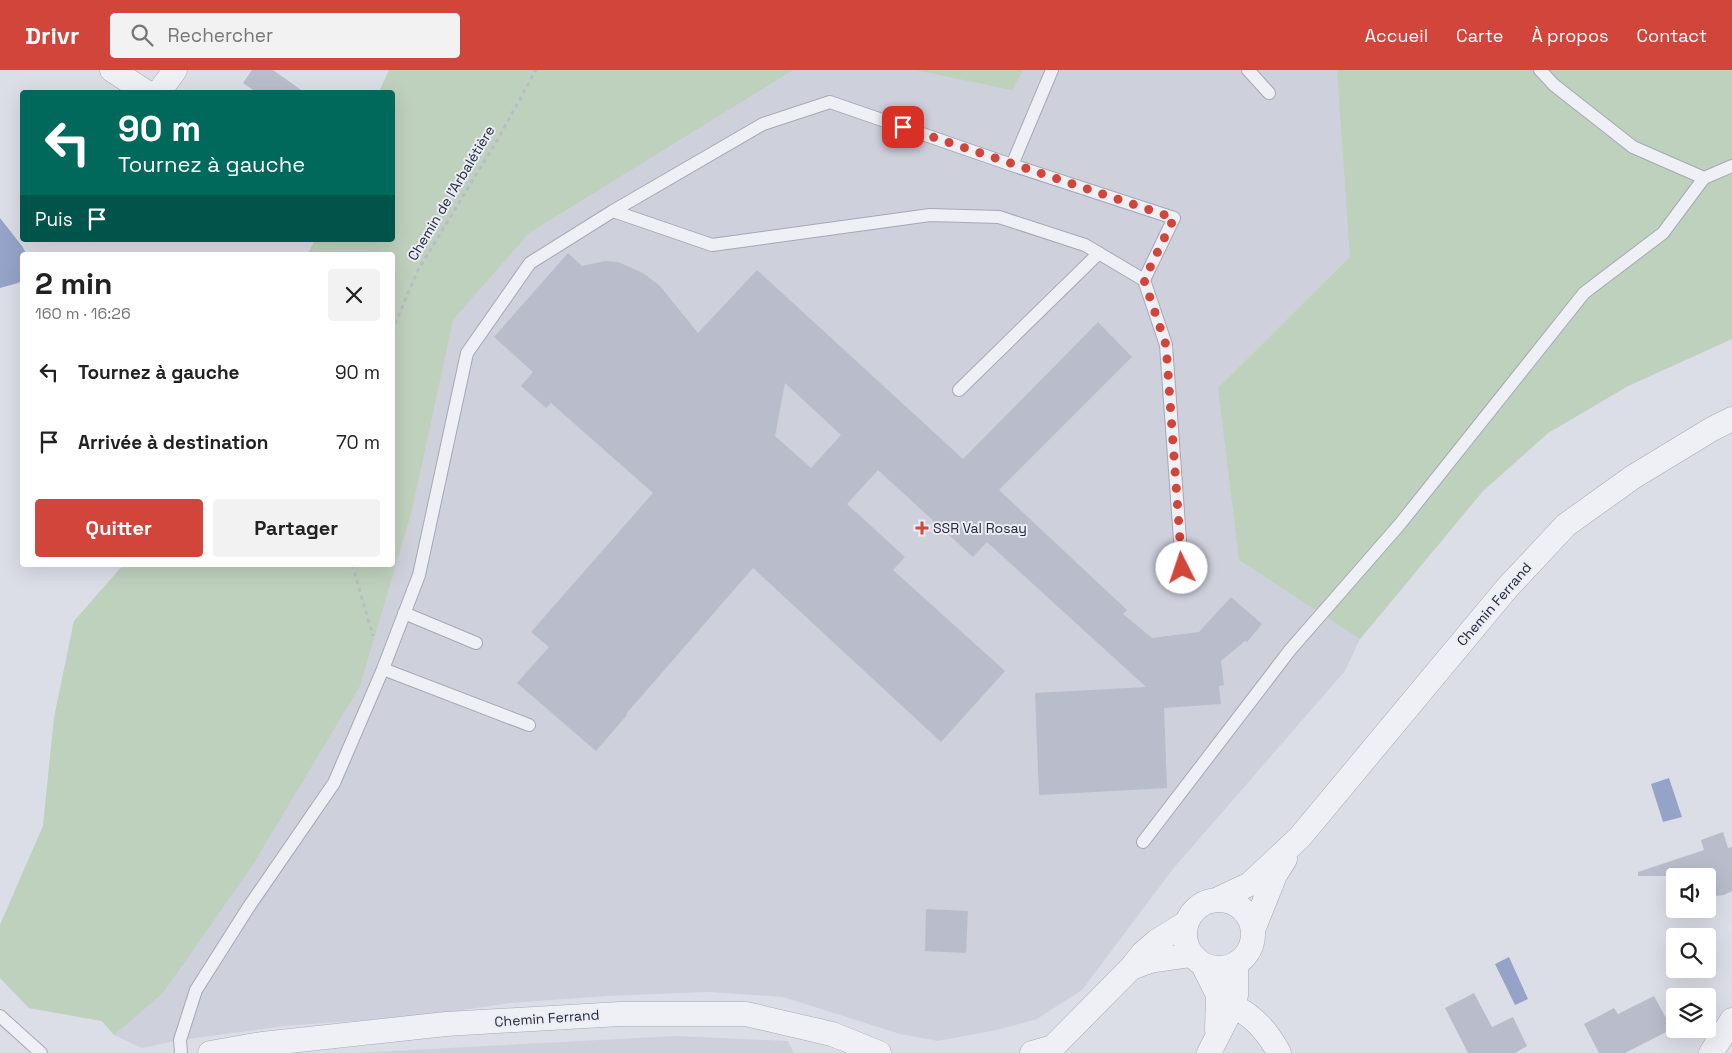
<!DOCTYPE html>
<html lang="fr">
<meta charset="utf-8">
<style>
body{margin:0;font-family:"Space Grotesk",sans-serif;background:#f2f2f2;color:#222;height:100vh;display:flex;flex-direction:column;font-size:19px;white-space:nowrap}
*{box-sizing:border-box;margin:0}
p{font-size:16px;color:#767676}
.icon{flex:none;width:28px;height:28px;fill:none;stroke:currentColor;stroke-width:2;stroke-linecap:round;stroke-linejoin:round}
.map{position:relative;flex:1;overflow:hidden}
.details{position:absolute;left:20px;top:182px;width:375px;height:315px;display:flex;flex-direction:column;background:#fff;border-radius:5px;box-shadow:0 5px 20px #0002}
.details>*{flex:none}
.top-card{position:absolute;left:20px;top:20px;width:375px;height:152px;border-radius:5px;box-shadow:0 5px 20px #0002;background:#00695c;color:#fff;overflow:hidden}
.tools{position:absolute;left:1666px;top:798px;display:grid;gap:10px}
.tools a{display:grid;place-items:center;width:50px;height:50px;border-radius:5px;background:#fff;box-shadow:0 5px 20px #0002;font-size:25px}
.pin{position:absolute;display:grid;place-items:center;width:42px;height:42px;color:#fff;margin:-21px;border-radius:10px;box-shadow:0 2px 8px #0006}
.me{position:absolute;width:55px;margin:-28px;rotate:356deg;stroke-linejoin:round;filter:drop-shadow(0 0 4px #0008)}
.turn{display:flex;align-items:center;gap:18px;height:105px;padding:0 15px;font-size:22px}
.turn .icon{width:65px;height:65px;stroke-width:2.5}
.turn b{display:block;font-size:35px;line-height:42px}
.then{display:flex;align-items:center;height:48px;padding:0 15px;background:#0003;gap:10px;font-size:19px}
.round{display:grid;place-items:center;flex:none;width:52px;height:52px;border-radius:5px;background:#f2f2f2}
.head{display:flex;align-items:center;justify-content:space-between;height:85px;padding:0 15px}
h1{font-size:30px;font-weight:600;line-height:38px}
.button{display:flex;gap:10px;margin-top:auto;padding:10px 15px}
.button a{flex:1;height:58px;border-radius:5px;background:#d2453b;color:#fff;font-size:20px;font-weight:600;line-height:58px;text-align:center}
.button a+a{background:#f2f2f2;color:#222}
ul{padding:0;list-style:none}
li{display:flex;align-items:center;gap:15px;height:70px;padding:0 15px}
li div{flex:1}
li b{display:block;font-size:19px}
li em{font-style:normal}
header{display:flex;align-items:center;gap:30px;box-sizing:border-box;height:70px;padding:0 25px;background:#d2453b;color:#fff}
header strong{font-size:24px}
nav{display:flex;gap:28px;margin-inline-start:auto;font-size:18px}
.search{width:350px;height:45px;background:#f2f2f2;display:flex;align-items:center;gap:12px;box-sizing:border-box;padding:0 18px;border-radius:5px;color:#767676;font-size:19px}
.map>svg:first-child{display:block}
</style>
<header>
<strong>Drivr</strong>
<div class="search"><svg class="icon" aria-label="search" viewBox="0 0 24 24"><circle cx="10" cy="10" r="6"/><path d="M15 15l6 6"/></svg>Rechercher</div>
<nav><a>Accueil</a><a>Carte</a><a>À propos</a><a>Contact</a></nav>
</header>
<div class="map">
<svg width="1732" height="983" viewBox="0 0 1732 983">
<rect width="100%" height="100%" fill="#dcdee7"/>
<path fill="#ced0dc" d="M 527,0 L 1732,0 L 1732,269 L 1628,316 L 1548,363 L 1483,421 L 1360,569 L 1345,601 L 1173,799 L 1082,920 L 1037,949 L 997,960 L 938,971 L 900,964 L 783,927 L 708,922 L 607,926 L 510,933 L 422,946 L 285,956 L 181,970 L 142,978 L 114,965 L 102,951 L 29,938 L 0,908 L 0,855 L 43,756 L 54,648 L 74,551 L 112,554 L 392,495 L 393,208 Z
M 676,966 L 788,971 L 794,983 L 353,983 Z"/>
<path fill="#bed1bd" d="M 389,0 L 793,0 L 529,163 L 453,250 L 412,440 L 360,616 L 252,796 L 163,923 L 114,965 L 102,951 L 29,938 L 0,908 L 0,855 L 43,756 L 54,648 L 74,551 L 123,495 L 392,495 L 392,185 L 307,185 L 315,170 L 392,170 L 392,22 L 379,22 Z
M 915,0 L 1023,0 L 1012,20 Z
M 1337,0 L 1732,0 L 1732,269 L 1628,316 L 1548,363 L 1483,421 L 1360,569 L 1239,490 L 1218,318 L 1350,187 Z"/>
<path fill="#95a3c9" d="M 0,148 L 22,176 L 27,185 L 22,185 L 22,210 L 18,213 L 0,218 Z
M 1669,708 L 1682,747 L 1663,752 L 1651,714 Z
M 1509,887 L 1528,929 L 1515,935 L 1495,894 Z"/>
<path fill="#b9bcca" fill-rule="evenodd" d="M 252,0 L 273,0 L 304,22 L 256,22 L 243,13 Z
M 568,183 L 582,196 L 605,191 L 618,192 L 643,203 L 660,216 L 698,263 L 757,200 L 963,389 L 1098,252 L 1132,287 L 999,420 L 1127,540 L 1123,544 L 1152,568 L 1199,562 L 1231,527 L 1262,554 L 1247,572 L 1245,571 L 1221,591 L 1224,615 L 1219,616 L 1221,634 L 1164,638 L 1167,718 L 1039,725 L 1035,623 L 1146,617 L 987,472 L 973,487 L 878,400 L 847,434 L 905,487 L 893,500 L 1005,601 L 941,672 L 753,498 L 626,644 L 627,645 L 596,681 L 517,613 L 549,577 L 531,562 L 653,423 L 551,333 L 546,338 L 521,316 L 533,302 L 494,267 ZM 785,313 L 841,365 L 811,398 L 775,366 Z
M 1723,762 L 1728,778 L 1732,777 L 1732,821 L 1724,825 L 1708,827 L 1708,806 L 1638,806 L 1638,802 L 1704,780 L 1701,770 Z
M 926,839 L 968,841 L 966,883 L 925,881 Z
M 1474,923 L 1492,957 L 1513,947 L 1527,976 L 1515,983 L 1468,983 L 1445,938 Z
M 1654,926 L 1672,959 L 1625,983 L 1599,983 L 1584,954 L 1614,938 L 1618,944 Z"/>
<g fill="none" stroke-linecap="round" stroke-linejoin="round">
<defs>
<path id="lane" d="M 1248,0 L 1269,23
M 1540,0 L 1554,15 L 1633,77 L 1704,108 L 1732,96
M 613,141 L 763,54 L 830,32 L 1012,95
M 1144,210 L 1166,275 L 1182,498
M 959,320 L 1099,183
M 404,543 L 476,573
M 383,599 L 529,655
M 1143,772 L 1290,580 L 1400,454 L 1584,223 L 1663,163 L 1704,108
M 0,946 L 41,983
M 181,983 L 180,970 L 196,920 L 248,838 L 334,713 L 383,599 L 419,505 L 467,283 L 530,193 L 613,141 L 712,175 L 930,145 L 999,147 L 1085,175 L 1144,210 L 1174,148 L 1012,95 L 1052,0"/>
<path id="street" d="M 112,0 L 146,22
M 159,22 L 175,0
M1185 864a34 34 0 1 1 68 0a34 34 0 1 1-68 0Z
M 1216,830 L 1250,814 L 1300,767 L 1507,518 L 1566,455 L 1633,407 L 1712,359 L 1732,349
M 1253,860 L 1275,805 L 1285,789
M 1203,895 L 1218,925 L 1217,960
M 1131,898 L 1150,891 L 1191,885
M 1233,936 C 1254,946 1268,962 1279,983
M 210,983 L 262,974 L 446,954 L 620,944 L 746,944 L 832,964 L 879,983
M 1032,983 L 1053,977 L 1131,898 L 1143,883 L 1157,871 L 1186,853
M 1209,983 L 1233,936 L 1236,925 L 1236,894
M 1711,983 L 1732,950"/>
</defs>
<use href="#lane" stroke="#a5a8b4" stroke-width="14"/>
<use href="#street" stroke="#a5a8b4" stroke-width="25"/>
<path stroke="#babcc5" stroke-width="3" stroke-dasharray="4 4" stroke-linecap="butt" d="M 392,261 L 418,200 L 498,69 L 536,0
M 352,495 L 373,566"/>
<use href="#lane" stroke="#eff0f5" stroke-width="12"/>
<use href="#street" stroke="#eff0f5" stroke-width="24"/>
</g>
<g fill="none" stroke-linecap="round" stroke-linejoin="round">
<path stroke="#d2453b" stroke-width="9" stroke-dasharray="0 16.2" d="M 903,57 L 1174,148 L 1144,210 L 1166,275 L 1182,498"/>
</g>
<path fill="#d2453b" stroke="#ebedf5" stroke-width="2" d="M919.5 450.5h5v5h5v5h-5v5h-5v-5h-5v-5h5z"/>
<g text-anchor="middle" stroke-width="4" stroke-linejoin="round" paint-order="stroke">
<g font-size="14" fill="#25293d" stroke="#ebedf5">
<text transform="translate(451 123) rotate(-59)" y="5">Chemin de l'Arbalétière</text>
<text transform="translate(1494 534) rotate(-49)" y="5">Chemin Ferrand</text>
<text transform="translate(547 948) rotate(-4)" y="5">Chemin Ferrand</text>
</g>
<g font-size="14" fill="#25293d" stroke="#ebedf5" text-anchor="start">
<text x="933" y="463">SSR Val Rosay</text>
</g>
</g>
</svg>
<div class="tools">
<a><svg class="icon" aria-label="sound" viewBox="0 0 24 24"><path d="M4 9h4l5-4v14l-5-4H4zM17 9q2 3 0 6"/></svg></a>
<a><svg class="icon" aria-label="search" viewBox="0 0 24 24"><circle cx="10" cy="10" r="6"/><path d="M15 15l6 6"/></svg></a>
<a><svg class="icon" aria-label="layers" viewBox="0 0 24 24"><path d="M12 4l9 5-9 5-9-5zM3 14l9 5 9-5"/></svg></a>
</div>
<div class="pin" style="left:903px;top:57px;background:#d93025"><svg class="icon" aria-label="arrive" viewBox="0 0 24 24"><path d="M6 21V4h12l-3 4 3 4H6"/></svg></div>
<svg class="me" style="left:1182px;top:498px" viewBox="-20 -20 40 40"><circle r="19" fill="#fff"/><path d="M0-13L10 11 0 6-10 11z" fill="#d2453b"/></svg>
<div class="top-card">
<div class="turn"><svg class="icon" aria-label="left" viewBox="0 0 24 24"><path d="M17 20v-9H6M10 6l-5 5 5 5"/></svg><div><b>90 m</b>Tournez à gauche</div></div>
<div class="then">Puis<svg class="icon" aria-label="arrive" viewBox="0 0 24 24"><path d="M6 21V4h12l-3 4 3 4H6"/></svg></div>
</div>
<section class="details">
<div class="head"><div><h1>2 min</h1><p>160 m · 16:26</p></div><a class="round"><svg class="icon" aria-label="close" viewBox="0 0 24 24"><path d="M6 6l12 12M18 6L6 18"/></svg></a></div>
<ul>
<li><svg class="icon" aria-label="left" viewBox="0 0 24 24"><path d="M17 20v-9H6M10 6l-5 5 5 5"/></svg><div><b>Tournez à gauche</b></div><em>90 m</em></li>
<li><svg class="icon" aria-label="arrive" viewBox="0 0 24 24"><path d="M6 21V4h12l-3 4 3 4H6"/></svg><div><b>Arrivée à destination</b></div><em>70 m</em></li>
</ul>
<div class="button"><a>Quitter</a><a>Partager</a></div>
</section>
</div>
